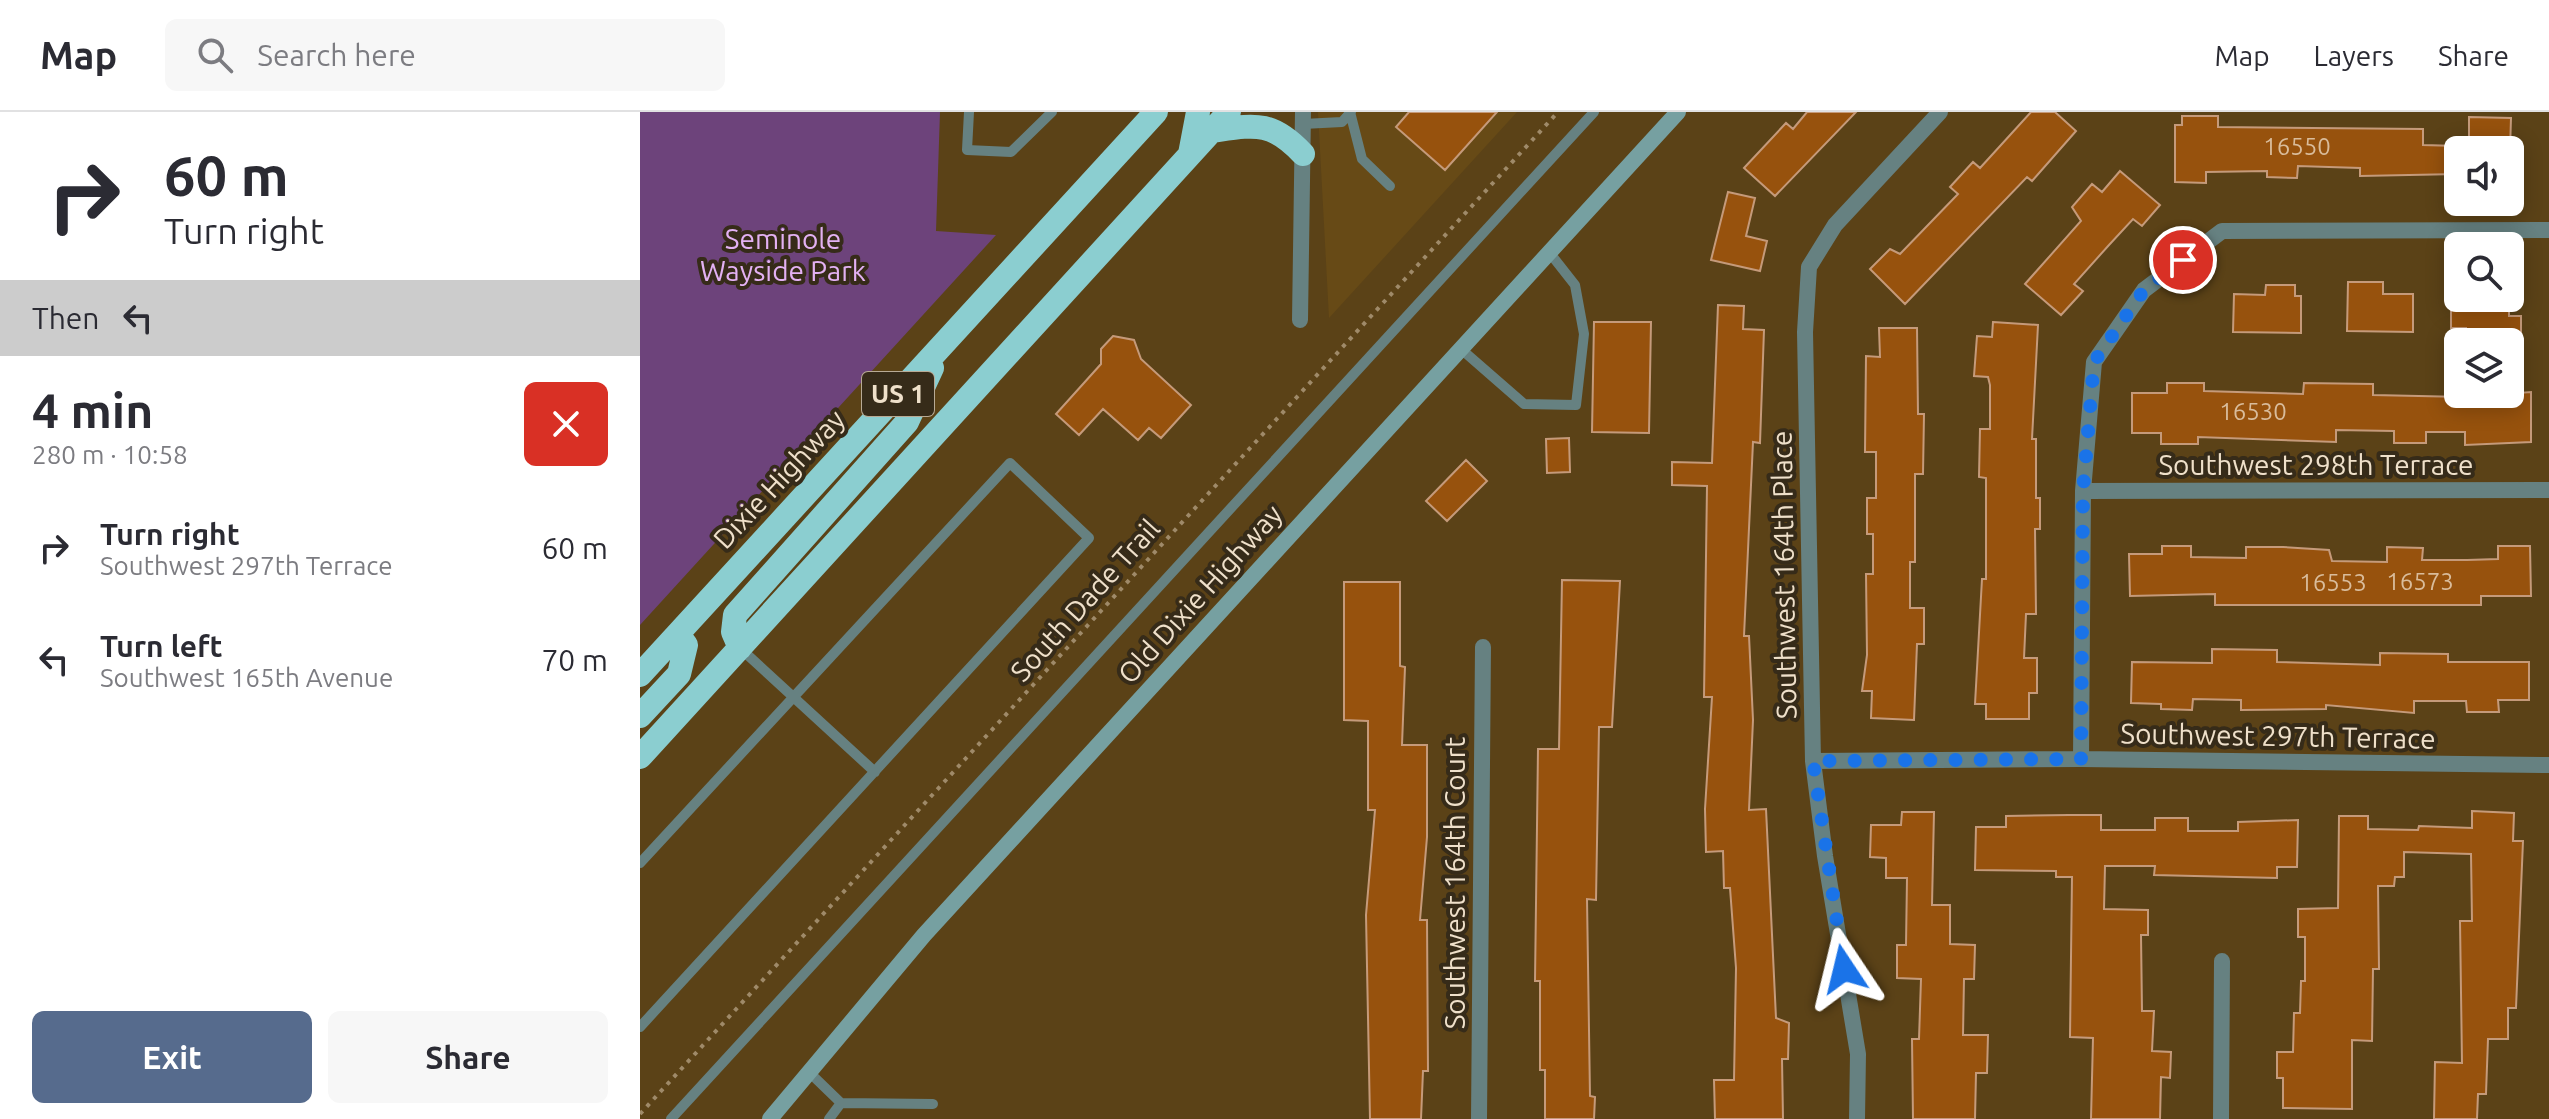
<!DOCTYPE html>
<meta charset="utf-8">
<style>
body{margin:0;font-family:Ubuntu,sans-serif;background:#f7f7f7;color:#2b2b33;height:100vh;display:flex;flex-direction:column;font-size:30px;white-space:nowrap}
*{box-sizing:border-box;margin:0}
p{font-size:26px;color:#7c7c81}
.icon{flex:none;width:44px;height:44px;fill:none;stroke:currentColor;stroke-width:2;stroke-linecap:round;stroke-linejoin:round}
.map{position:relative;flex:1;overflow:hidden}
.details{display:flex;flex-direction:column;background:#fff;width:640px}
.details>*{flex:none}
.banner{background:#fff;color:#2b2b33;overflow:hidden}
.tools{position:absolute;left:1804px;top:24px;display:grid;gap:16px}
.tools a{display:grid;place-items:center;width:80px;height:80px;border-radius:12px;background:#fff;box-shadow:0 4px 20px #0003;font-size:40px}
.pin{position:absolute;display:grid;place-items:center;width:68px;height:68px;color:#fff;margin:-34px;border:4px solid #fff;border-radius:50%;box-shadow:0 2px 8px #0007}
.me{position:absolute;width:88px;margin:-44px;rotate:350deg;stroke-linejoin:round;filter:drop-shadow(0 0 6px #0008)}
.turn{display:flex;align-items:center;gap:28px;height:168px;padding:0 32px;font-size:36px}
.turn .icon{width:104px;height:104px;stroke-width:2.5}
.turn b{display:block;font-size:56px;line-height:68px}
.then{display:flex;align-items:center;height:76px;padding:0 32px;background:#0003;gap:16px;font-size:30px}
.round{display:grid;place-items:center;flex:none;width:84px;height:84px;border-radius:12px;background:#f7f7f7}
.overview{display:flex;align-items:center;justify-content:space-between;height:136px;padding:0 32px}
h1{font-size:48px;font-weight:600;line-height:60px}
.button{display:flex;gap:16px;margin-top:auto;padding:16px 32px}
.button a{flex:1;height:92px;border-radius:12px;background:#566b8d;color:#fff;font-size:32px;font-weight:600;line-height:92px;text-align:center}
.button a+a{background:#f7f7f7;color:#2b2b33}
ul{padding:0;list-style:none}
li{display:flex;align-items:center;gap:24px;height:112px;padding:0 32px}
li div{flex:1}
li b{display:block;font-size:30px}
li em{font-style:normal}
header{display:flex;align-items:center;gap:48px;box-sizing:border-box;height:112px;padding:0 40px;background:#fff;border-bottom:2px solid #e1e1e2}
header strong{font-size:38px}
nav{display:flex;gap:44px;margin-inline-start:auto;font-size:28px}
.search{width:560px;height:72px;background:#f7f7f7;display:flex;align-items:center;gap:20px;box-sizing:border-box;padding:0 28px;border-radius:12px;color:#7c7c81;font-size:30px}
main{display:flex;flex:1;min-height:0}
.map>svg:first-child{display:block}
</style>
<header>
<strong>Map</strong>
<div class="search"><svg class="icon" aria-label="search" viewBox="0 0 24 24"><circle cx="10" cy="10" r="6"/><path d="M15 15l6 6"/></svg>Search here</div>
<nav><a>Map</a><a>Layers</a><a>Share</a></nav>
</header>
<main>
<section class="details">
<div class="banner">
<div class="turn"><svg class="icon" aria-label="right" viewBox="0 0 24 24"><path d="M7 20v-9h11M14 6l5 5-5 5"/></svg><div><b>60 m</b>Turn right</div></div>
<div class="then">Then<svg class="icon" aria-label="left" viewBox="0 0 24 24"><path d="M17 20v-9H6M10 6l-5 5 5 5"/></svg></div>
</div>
<div class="overview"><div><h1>4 min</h1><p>280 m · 10:58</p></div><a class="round" style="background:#d93025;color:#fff"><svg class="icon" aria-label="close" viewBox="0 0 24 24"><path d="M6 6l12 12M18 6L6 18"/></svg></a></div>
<ul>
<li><svg class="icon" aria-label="right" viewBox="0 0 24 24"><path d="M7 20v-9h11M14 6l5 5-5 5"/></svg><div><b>Turn right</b><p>Southwest 297th Terrace</p></div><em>60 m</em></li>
<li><svg class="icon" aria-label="left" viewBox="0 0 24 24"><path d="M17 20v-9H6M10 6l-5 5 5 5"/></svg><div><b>Turn left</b><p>Southwest 165th Avenue</p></div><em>70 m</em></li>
</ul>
<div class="button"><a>Exit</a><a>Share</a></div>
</section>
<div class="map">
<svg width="1909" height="1007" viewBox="0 0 1909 1007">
<rect width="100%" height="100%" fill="#5b4217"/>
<path fill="#674a16" d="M 678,0 L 877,0 L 689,206 Z"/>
<path fill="#6d437b" d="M 0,0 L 300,0 L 296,119 L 356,123 L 0,513 Z"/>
<path fill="#97520d" stroke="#c59a7a" stroke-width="2" d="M 769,0 L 857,0 L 805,58 L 756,15 Z
M 1167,0 L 1216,0 L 1135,84 L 1104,56 L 1146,11 L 1153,17 Z
M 1391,0 L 1415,0 L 1436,19 L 1392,69 L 1387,65 L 1265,192 L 1230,157 L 1250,137 L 1260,142 L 1318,82 L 1310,75 L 1333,50 L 1340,56 Z
M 1542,4 L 1578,4 L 1578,15 L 1783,17 L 1783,33 L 1818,34 L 1818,62 L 1720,64 L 1720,56 L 1658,54 L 1657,66 L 1627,65 L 1627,59 L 1566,60 L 1566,71 L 1535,70 L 1535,13 L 1542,13 Z
M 1829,5 L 1871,6 L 1870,38 L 1829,38 Z
M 1480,59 L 1520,93 L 1502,114 L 1493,107 L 1469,133 L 1434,172 L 1443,179 L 1421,203 L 1385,172 L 1441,109 L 1432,95 L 1452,72 L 1462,80 Z
M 1088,80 L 1115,86 L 1106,124 L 1127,129 L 1120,159 L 1071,148 Z
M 1708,170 L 1743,170 L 1743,182 L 1773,182 L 1773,220 L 1707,219 Z
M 1626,173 L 1655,173 L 1655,184 L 1661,184 L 1661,221 L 1593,220 L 1594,182 L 1625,183 Z
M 1824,186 L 1869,186 L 1869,204 L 1881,204 L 1881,230 L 1826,230 L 1826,216 L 1811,216 L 1811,188 Z
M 1078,193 L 1104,194 L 1103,217 L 1124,218 L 1120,331 L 1113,330 L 1104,524 L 1109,524 L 1113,608 L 1109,698 L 1126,697 L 1136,906 L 1149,911 L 1148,947 L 1142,947 L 1143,1007 L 1075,1007 L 1074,968 L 1094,968 L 1096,856 L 1090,776 L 1084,776 L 1083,739 L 1066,740 L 1065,697 L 1072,585 L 1064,585 L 1067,374 L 1032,373 L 1032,350 L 1072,351 Z
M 954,210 L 1011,210 L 1009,321 L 952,320 Z
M 1353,210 L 1398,213 L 1392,327 L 1396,327 L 1396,386 L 1400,386 L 1400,417 L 1395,417 L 1396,502 L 1386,502 L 1384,546 L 1397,546 L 1397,581 L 1389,581 L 1389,607 L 1346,607 L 1346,592 L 1335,592 L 1342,467 L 1346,467 L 1346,366 L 1339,365 L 1340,317 L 1350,317 L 1350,273 L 1348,265 L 1334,264 L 1337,224 L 1352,225 Z
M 1239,216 L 1277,216 L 1278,302 L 1284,302 L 1283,362 L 1275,362 L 1275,450 L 1270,450 L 1270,496 L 1284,496 L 1284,532 L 1277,532 L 1274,608 L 1231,606 L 1232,579 L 1222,579 L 1227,543 L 1226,462 L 1233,462 L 1233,422 L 1227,422 L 1227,386 L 1236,386 L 1236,340 L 1225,340 L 1226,244 L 1240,245 Z
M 473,224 L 494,228 L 501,247 L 551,293 L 521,326 L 509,316 L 498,328 L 463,297 L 439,323 L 416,302 L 461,252 L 461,237 Z
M 1527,271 L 1564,271 L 1564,279 L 1663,282 L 1664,271 L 1733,272 L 1733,283 L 1825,285 L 1891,280 L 1891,330 L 1825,333 L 1825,320 L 1786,320 L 1786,331 L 1754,331 L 1754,319 L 1696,318 L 1696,330 L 1558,325 L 1558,332 L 1521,332 L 1521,321 L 1492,321 L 1492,281 L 1527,281 Z
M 929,326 L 930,360 L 907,361 L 906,327 Z
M 826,348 L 847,369 L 807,409 L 786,389 Z
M 1522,434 L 1551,434 L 1551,445 L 1606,446 L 1606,435 L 1643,435 L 1689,438 L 1692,449 L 1747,450 L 1747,435 L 1783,436 L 1782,448 L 1827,448 L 1858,447 L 1858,434 L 1890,434 L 1891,484 L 1841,484 L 1841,493 L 1575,493 L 1575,482 L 1490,484 L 1489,442 L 1522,442 Z
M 922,468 L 980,469 L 972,615 L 959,615 L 956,788 L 947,787 L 950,984 L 955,985 L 954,1007 L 905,1007 L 905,958 L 900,958 L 900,869 L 895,869 L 898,637 L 919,637 Z
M 704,470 L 760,470 L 760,554 L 765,555 L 762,633 L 787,633 L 787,725 L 780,808 L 787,808 L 788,959 L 783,959 L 781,1007 L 730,1007 L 726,803 L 735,698 L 728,698 L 728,609 L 704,608 Z
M 1572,537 L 1637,538 L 1637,550 L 1740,553 L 1740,541 L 1808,542 L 1808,550 L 1889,550 L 1889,588 L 1858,588 L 1859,600 L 1827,600 L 1826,589 L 1774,589 L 1774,601 L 1686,593 L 1686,597 L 1601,598 L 1601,588 L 1553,587 L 1552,598 L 1521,597 L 1521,592 L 1491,591 L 1492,550 L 1572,551 Z
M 1832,699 L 1874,701 L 1873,729 L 1883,729 L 1876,896 L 1868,896 L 1868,927 L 1848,927 L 1846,982 L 1838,982 L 1837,1007 L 1794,1007 L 1795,950 L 1822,951 L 1820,809 L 1832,809 L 1831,742 L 1764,740 L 1764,765 L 1755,765 L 1754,774 L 1738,774 L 1739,857 L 1733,857 L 1732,929 L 1712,928 L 1712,997 L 1643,996 L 1643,966 L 1637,966 L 1637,940 L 1653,940 L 1654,901 L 1660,901 L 1661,869 L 1665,869 L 1665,825 L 1658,825 L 1658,797 L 1698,796 L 1699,704 L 1728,704 L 1728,717 L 1778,718 L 1779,714 L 1832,716 Z
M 1262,700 L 1294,700 L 1292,793 L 1310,793 L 1310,832 L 1335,833 L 1334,867 L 1324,867 L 1323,923 L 1348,923 L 1347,961 L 1336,961 L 1335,1007 L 1273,1007 L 1272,927 L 1279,927 L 1281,867 L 1257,866 L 1257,833 L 1266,833 L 1267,766 L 1246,766 L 1246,746 L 1230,745 L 1231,713 L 1261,713 Z
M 1429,703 L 1461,703 L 1461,718 L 1515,718 L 1515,706 L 1548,706 L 1548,719 L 1598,719 L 1598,710 L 1658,708 L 1657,755 L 1637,755 L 1637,766 L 1514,763 L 1515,754 L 1465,754 L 1464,797 L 1508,798 L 1508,823 L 1501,823 L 1502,899 L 1514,899 L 1512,939 L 1531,940 L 1530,966 L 1521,965 L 1520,1007 L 1451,1007 L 1453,926 L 1430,925 L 1432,765 L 1416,765 L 1416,759 L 1335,758 L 1336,715 L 1366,715 L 1366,704 Z"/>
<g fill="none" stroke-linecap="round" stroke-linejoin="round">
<path stroke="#9f8a69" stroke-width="4" stroke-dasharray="4 6" stroke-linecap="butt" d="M 0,1002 L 918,0"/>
<path stroke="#668181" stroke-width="10" d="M 329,0 L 327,38 L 371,40 L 412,0
M 710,0 L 722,47 L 750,74
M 663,12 L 702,10 L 711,0
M 821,237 L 884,292 L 936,293 L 944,222 L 935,173 L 909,140
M 100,536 L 235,660
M 0,751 L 370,351 L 449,426 L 0,915
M 171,962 L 201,991 L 189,1007
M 201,991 L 293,992
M 31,1007 L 954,0"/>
<path stroke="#668181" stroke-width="16" d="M 660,208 L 663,0
M 1443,379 L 1909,378
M 1441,647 L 1443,379 L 1454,250 L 1504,178 L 1582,119 L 1909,118
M 1173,649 L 1441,647 L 1909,653
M 839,1007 L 843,535
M 1217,1007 L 1218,942 L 1185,744 L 1173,649 L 1165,220 L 1169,155 L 1195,113 L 1300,0
M 1581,1007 L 1582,849"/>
<path stroke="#76a0a1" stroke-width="16" d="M 130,1007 L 284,823 L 1038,0"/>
<path stroke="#8bced0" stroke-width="24" d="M 571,19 C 615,13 631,8 663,42
M 550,42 L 558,0
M 100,536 L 93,520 L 95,503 L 267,310 L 292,256
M 0,563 L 516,0
M 0,604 L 39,562 L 46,533 L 38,522
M 0,645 L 589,0"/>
</g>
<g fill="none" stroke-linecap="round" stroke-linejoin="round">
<path stroke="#1a73e8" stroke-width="14" stroke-dasharray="0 25.2" d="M 1204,857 L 1173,649 L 1441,647 L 1443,379 L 1454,250 L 1504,178 L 1543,148"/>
</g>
<g text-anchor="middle" stroke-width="8" stroke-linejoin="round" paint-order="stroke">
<g font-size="24" fill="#d9bc9b">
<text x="1657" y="43">16550</text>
<text x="1613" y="308">16530</text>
<text x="1780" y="478">16573</text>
<text x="1693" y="479">16553</text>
</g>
<rect fill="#362b19" stroke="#b8aa95" stroke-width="2" x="222" y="260" width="72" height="44" rx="6"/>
<g font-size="26" font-weight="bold" fill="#efe0ca">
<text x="258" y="291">US 1</text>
</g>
<g font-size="28" fill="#e3b1f3" stroke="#362b19">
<text x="143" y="137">Seminole<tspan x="143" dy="32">Wayside Park</tspan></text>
</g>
<g font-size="28" fill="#efe0ca" stroke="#362b19">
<text x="1676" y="363">Southwest 298th Terrace</text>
<text transform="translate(139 367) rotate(-47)" y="10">Dixie Highway</text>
<text transform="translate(1144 463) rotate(-91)" y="10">Southwest 164th Place</text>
<text transform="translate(560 482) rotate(-48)" y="10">Old Dixie Highway</text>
<text transform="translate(445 488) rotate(-48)" y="10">South Dade Trail</text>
<text transform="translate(1638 624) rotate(1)" y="10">Southwest 297th Terrace</text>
<text transform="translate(815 771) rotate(-90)" y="10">Southwest 164th Court</text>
</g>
</g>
</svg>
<div class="tools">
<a><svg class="icon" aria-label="sound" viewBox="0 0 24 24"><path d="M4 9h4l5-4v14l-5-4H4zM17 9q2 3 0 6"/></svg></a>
<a><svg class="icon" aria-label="search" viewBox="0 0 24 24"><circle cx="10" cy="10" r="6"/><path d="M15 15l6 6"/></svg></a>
<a><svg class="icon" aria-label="layers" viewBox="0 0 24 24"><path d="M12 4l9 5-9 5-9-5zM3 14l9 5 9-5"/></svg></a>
</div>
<div class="pin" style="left:1543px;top:148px;background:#d93025"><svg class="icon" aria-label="arrive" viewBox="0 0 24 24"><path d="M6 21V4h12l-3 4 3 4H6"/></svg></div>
<svg class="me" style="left:1204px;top:857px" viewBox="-20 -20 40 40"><path d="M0-17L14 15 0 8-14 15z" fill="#1a73e8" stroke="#fff" stroke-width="4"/></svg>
</div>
</main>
